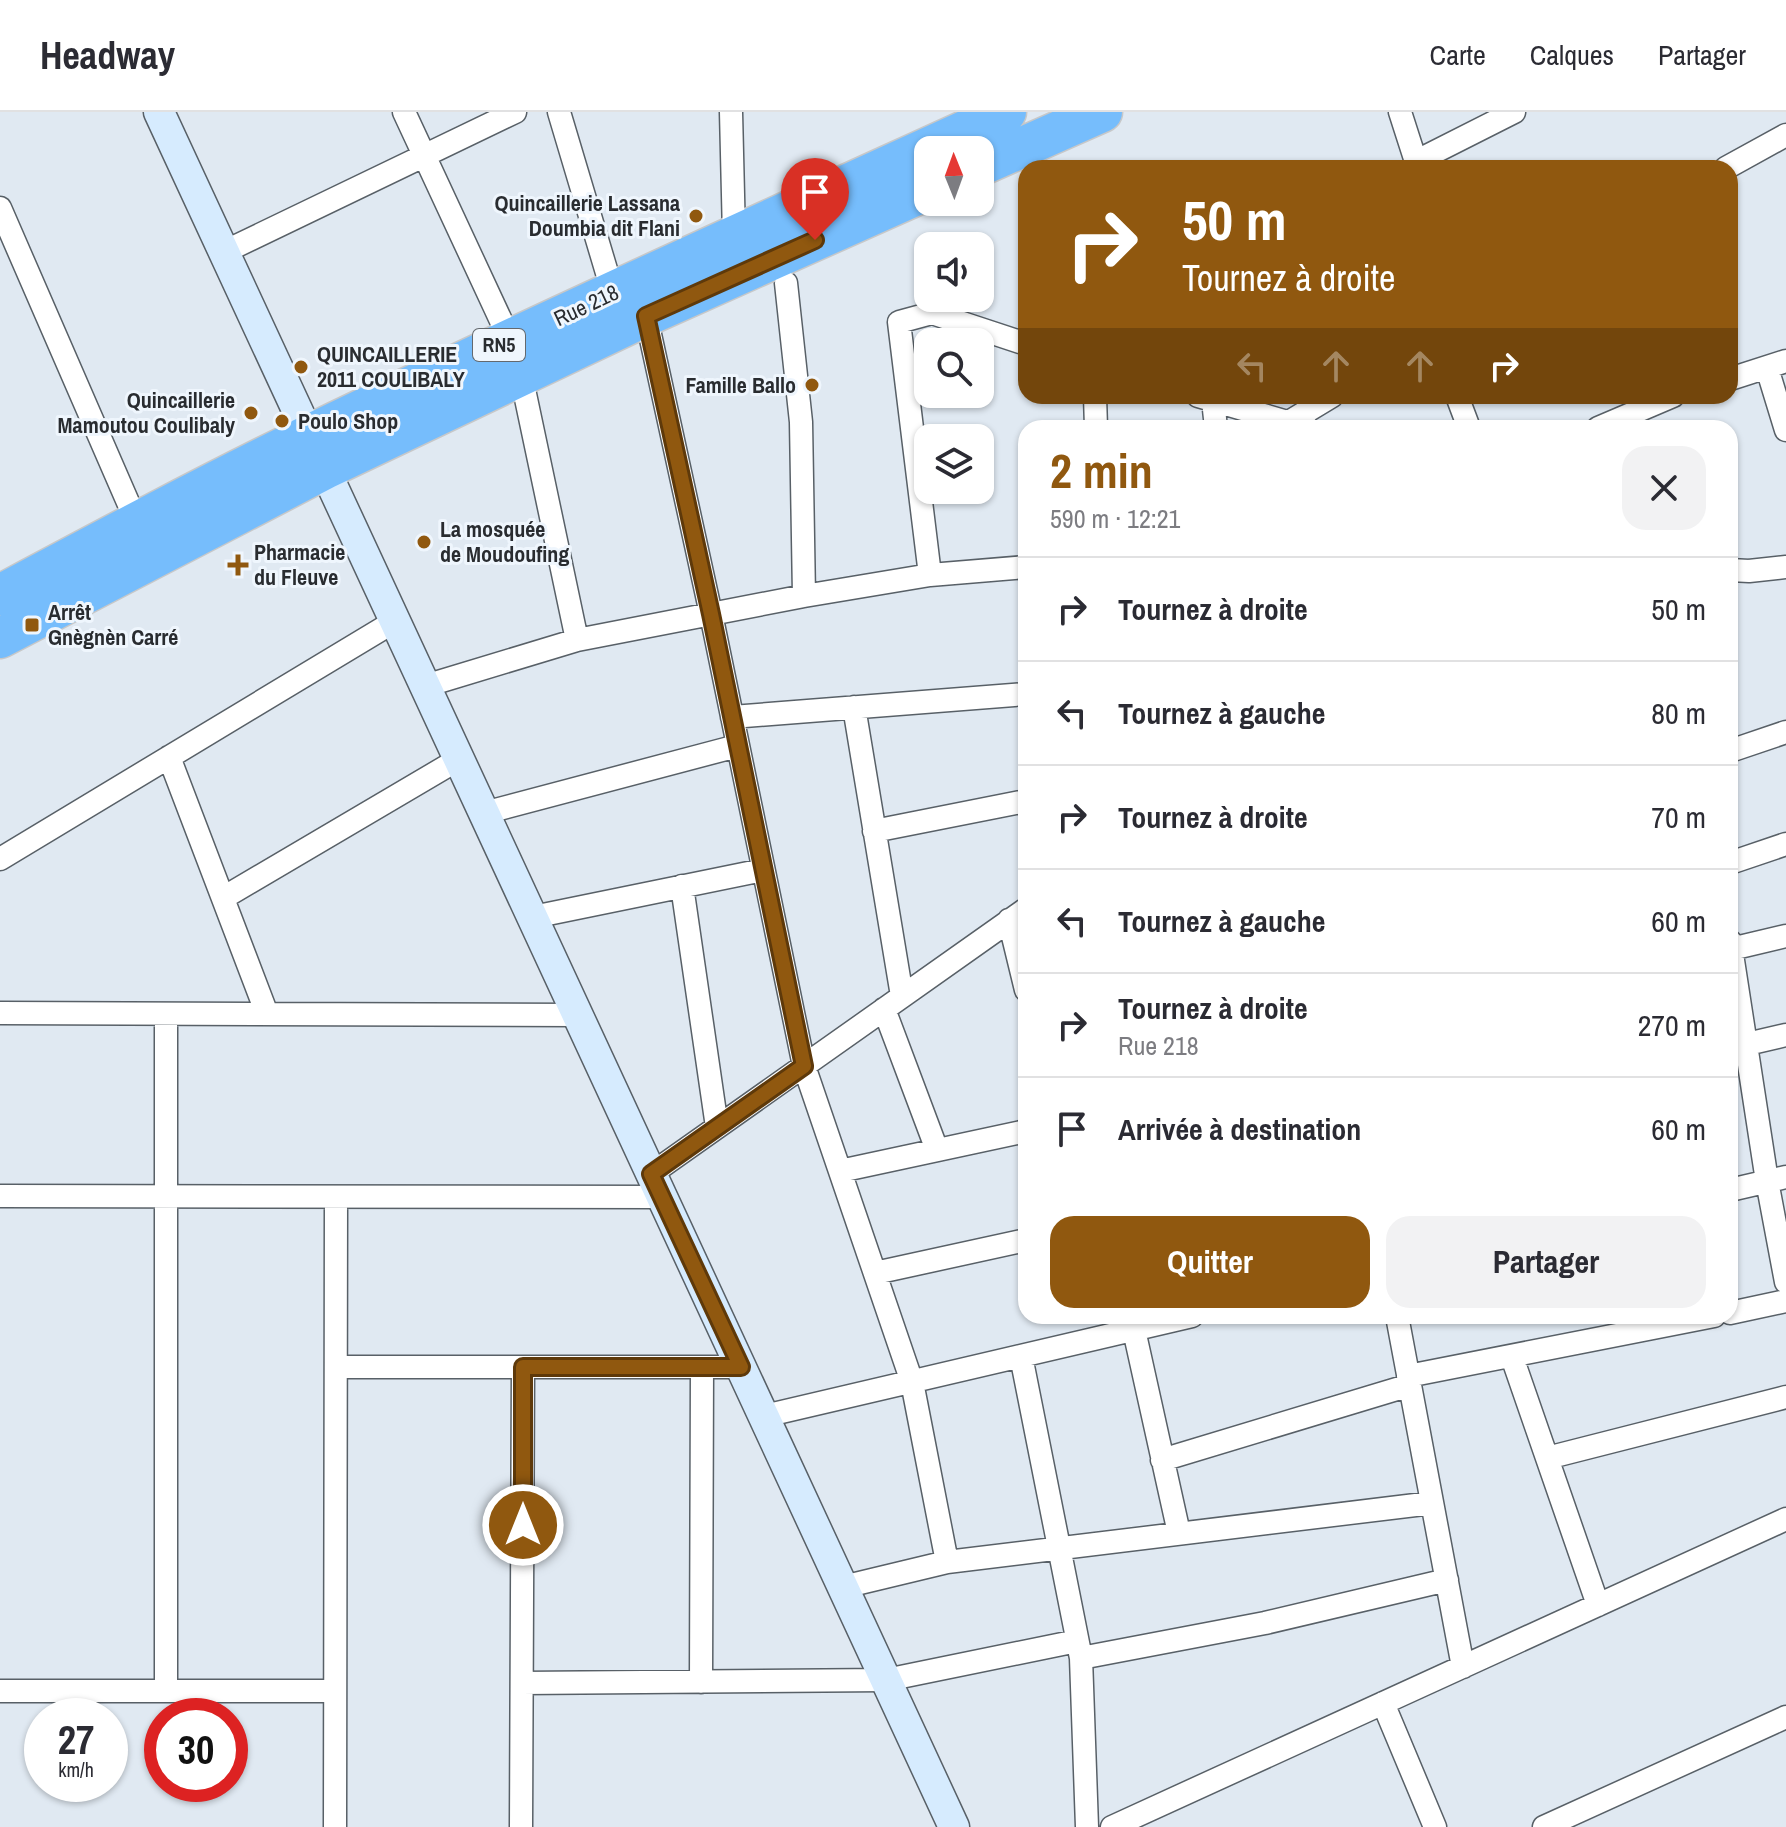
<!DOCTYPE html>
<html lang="fr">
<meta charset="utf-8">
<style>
body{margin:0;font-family:"Archivo Narrow",sans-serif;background:#f2f2f3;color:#2b2b33;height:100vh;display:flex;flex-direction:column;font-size:30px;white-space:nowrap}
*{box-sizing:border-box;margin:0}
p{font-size:26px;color:#7c7c81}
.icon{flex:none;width:44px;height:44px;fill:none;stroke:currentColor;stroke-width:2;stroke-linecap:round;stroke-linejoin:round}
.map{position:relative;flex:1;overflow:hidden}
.drawer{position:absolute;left:1018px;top:308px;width:720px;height:904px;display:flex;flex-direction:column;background:#fff;border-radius:24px;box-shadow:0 2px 6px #0004}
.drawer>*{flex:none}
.hud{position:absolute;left:1018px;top:48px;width:720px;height:244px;border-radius:24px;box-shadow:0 2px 6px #0004;background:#90580f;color:#fff;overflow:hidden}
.needle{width:52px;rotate:359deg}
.controls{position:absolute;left:914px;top:24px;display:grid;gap:16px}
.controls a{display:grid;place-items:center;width:80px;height:80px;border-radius:16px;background:#fff;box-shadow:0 2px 6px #0004;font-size:40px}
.speed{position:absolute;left:24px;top:1586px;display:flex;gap:16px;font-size:40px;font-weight:700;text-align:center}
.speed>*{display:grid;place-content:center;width:104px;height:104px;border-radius:50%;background:#fff;box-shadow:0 2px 6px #0004;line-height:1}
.speed small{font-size:20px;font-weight:400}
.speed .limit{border:12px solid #d22;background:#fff;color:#111}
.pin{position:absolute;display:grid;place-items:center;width:68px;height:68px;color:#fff;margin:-82px -34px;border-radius:50% 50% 50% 0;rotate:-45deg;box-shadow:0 0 8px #0007}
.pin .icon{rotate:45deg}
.me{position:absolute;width:88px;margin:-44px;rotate:0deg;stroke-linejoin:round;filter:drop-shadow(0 0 6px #0008)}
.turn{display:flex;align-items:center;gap:28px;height:168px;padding:0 32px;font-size:36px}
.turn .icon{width:104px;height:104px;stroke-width:2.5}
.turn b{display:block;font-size:56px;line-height:68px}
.lanes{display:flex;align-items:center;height:76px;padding:0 32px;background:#0003;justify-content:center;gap:40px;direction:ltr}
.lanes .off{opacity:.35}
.round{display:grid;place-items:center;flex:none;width:84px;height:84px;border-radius:24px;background:#f2f2f3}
.head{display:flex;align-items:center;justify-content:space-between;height:136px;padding:0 32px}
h1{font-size:48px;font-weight:700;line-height:60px;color:#90580f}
.primary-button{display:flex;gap:16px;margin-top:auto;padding:16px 32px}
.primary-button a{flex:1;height:92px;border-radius:24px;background:#90580f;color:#fff;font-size:32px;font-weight:700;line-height:92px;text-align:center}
.primary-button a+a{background:#f2f2f3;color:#2b2b33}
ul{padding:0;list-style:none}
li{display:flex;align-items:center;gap:24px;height:104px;padding:0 32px;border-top:2px solid #e1e1e2}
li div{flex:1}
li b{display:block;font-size:30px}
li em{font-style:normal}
header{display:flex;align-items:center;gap:48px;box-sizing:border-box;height:112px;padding:0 40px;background:#fff;border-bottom:2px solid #e1e1e2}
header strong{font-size:38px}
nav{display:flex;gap:44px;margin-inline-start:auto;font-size:28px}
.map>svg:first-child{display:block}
</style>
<header>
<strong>Headway</strong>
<nav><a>Carte</a><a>Calques</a><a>Partager</a></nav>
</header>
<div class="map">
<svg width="1786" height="1715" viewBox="0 0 1786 1715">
<rect width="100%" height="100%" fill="#e0e9f2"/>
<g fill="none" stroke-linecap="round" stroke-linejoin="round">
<defs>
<path id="street" d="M 404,0 L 510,228
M 559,0 L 613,181
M 731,0 L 734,124
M 1400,0 L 1418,56
M 1415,50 L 1514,0
M 1726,56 L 1786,23
M 0,96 L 137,411
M 224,140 L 515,0
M 786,171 L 801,310 L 804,484
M 646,204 L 711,502 L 804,954 L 912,1270 L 947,1450
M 1767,256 L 1786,318
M 521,263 L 577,528
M 1730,267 L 1786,249
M 1095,284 L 1096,316
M 1198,284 L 1308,316
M 1457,284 L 1469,316
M 1213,288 L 1216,316
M 1289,310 L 1332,284
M 1598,316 L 1673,284
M 1730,458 L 1749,459 L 1786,455
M 930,463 L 899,210 L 932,201 L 1026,232
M 425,574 L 577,528 L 804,484 L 930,463 L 1026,455
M 854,595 L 902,884
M 732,605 L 1026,582
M 1730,639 L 1786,620
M 169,645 L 267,902
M 484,701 L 737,634
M 874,719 L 1026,689
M 0,747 L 395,509
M 1730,751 L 1786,732
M 682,774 L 717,1015
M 223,786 L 459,647
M 533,805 L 763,758
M 1009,808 L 1026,878
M 1730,829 L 1767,1069 L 1786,1170
M 1731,837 L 1786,824
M 884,897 L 937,1038
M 0,901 L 578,903
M 1730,936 L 1786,923
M 840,1059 L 1026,1019
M 651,1062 L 1026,797
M 1730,1078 L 1786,1065
M 0,1084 L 662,1085
M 875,1161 L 1026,1128
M 1730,1201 L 1786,1189
M 1397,1204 L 1463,1555
M 1134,1218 L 1179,1421
M 1021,1244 L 1081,1546 L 1087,1715
M 1512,1245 L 1598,1493
M 336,1255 L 741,1255
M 1408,1264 L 1714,1204
M 764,1304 L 1192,1204
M 1547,1346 L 1786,1285
M 1162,1348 L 1410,1273
M 843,1475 L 947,1450 L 1432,1391
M 1081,1546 L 1265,1511 L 1447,1468
M 701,1570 L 702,1255
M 522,1571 L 886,1568 L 1077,1529
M 0,1579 L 335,1579
M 166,1579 L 166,902
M 1383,1591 L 1435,1715
M 335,1715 L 336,1085
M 521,1715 L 523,1255
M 1112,1715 L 1786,1407
M 1544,1715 L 1786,1605"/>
<path id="secondary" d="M 159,0 L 954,1715"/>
<path id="highway" d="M 980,54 L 1102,0
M 0,483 C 103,428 206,373 311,322 C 541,211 774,106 1006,0
M 0,526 L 325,357 L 646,204 L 928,78"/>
</defs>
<use href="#street" stroke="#586067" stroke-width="25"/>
<use href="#secondary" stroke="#586067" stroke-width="33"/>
<use href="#highway" stroke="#c7c8c9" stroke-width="43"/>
<use href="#street" stroke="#fff" stroke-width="22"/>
<use href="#secondary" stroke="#d6ebfe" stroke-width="30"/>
<use href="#highway" stroke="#76bdfc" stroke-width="40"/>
</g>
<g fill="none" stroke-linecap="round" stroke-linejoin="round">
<defs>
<path id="route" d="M 523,1413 L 523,1255 L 741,1255 L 651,1062 L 804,954 L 711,502 L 646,204 L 815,128"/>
</defs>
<use href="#route" stroke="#5e390a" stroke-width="20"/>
<use href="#route" stroke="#90580f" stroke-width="14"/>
</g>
<g fill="#90580f" stroke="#eff6fd" stroke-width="3">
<circle cx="696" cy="104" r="8"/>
<circle cx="301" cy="255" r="8"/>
<circle cx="812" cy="273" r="8"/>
<circle cx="251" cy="301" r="8"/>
<circle cx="282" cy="309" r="8"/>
<circle cx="424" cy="430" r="8"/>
<path d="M234 441h8v8h8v8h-8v8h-8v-8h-8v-8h8z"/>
<rect x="24" y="505" width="16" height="16" rx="4"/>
</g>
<g text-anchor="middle" stroke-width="6" stroke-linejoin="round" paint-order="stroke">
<rect fill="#eff6fd" stroke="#64696e" stroke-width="2" x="473" y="217" width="52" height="32" rx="6"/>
<g font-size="20" font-weight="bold" fill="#292c30">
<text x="499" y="240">RN5</text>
</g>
<g font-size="22" font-weight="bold" fill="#292c30" stroke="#eff6fd" text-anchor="start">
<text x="680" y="99" text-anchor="end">Quincaillerie Lassana<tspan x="680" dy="25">Doumbia dit Flani</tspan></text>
<text x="317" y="250">QUINCAILLERIE<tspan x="317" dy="25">2011 COULIBALY</tspan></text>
<text x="796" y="281" text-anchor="end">Famille Ballo</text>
<text x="235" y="296" text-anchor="end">Quincaillerie<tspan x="235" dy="25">Mamoutou Coulibaly</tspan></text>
<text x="298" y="317">Poulo Shop</text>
<text x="440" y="425">La mosquée<tspan x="440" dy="25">de Moudoufing</tspan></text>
<text x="254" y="448">Pharmacie<tspan x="254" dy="25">du Fleuve</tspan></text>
<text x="48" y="508">Arrêt<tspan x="48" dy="25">Gnègnèn Carré</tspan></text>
</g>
<g font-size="22" fill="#292c30" stroke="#eff6fd">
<text transform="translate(586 193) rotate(-25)" y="8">Rue 218</text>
</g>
</g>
</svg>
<div class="controls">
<a><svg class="needle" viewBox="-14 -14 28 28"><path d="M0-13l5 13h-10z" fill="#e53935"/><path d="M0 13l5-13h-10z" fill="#7c7c81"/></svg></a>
<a><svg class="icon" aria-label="sound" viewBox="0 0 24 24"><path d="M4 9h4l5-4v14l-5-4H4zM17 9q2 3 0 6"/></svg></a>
<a><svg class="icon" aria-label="search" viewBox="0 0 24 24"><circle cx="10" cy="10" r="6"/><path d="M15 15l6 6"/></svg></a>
<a><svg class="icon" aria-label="layers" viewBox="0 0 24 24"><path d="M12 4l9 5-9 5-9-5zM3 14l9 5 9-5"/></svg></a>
</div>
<div class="speed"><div>27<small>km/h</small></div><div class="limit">30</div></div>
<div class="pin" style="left:815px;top:128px;background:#d93025"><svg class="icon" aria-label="arrive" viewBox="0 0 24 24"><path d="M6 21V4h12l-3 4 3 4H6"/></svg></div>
<svg class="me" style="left:523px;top:1413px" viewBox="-20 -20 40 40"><circle r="17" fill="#90580f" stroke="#fff" stroke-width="3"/><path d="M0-11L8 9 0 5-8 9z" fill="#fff"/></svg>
<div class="hud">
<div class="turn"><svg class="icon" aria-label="right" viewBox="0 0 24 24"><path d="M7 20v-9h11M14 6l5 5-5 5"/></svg><div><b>50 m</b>Tournez à droite</div></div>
<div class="lanes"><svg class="icon off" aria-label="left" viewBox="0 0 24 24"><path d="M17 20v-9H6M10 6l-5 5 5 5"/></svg><svg class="icon off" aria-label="ahead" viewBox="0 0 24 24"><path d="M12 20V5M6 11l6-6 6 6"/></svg><svg class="icon off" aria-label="ahead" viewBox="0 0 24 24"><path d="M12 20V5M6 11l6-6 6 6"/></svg><svg class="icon" aria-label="right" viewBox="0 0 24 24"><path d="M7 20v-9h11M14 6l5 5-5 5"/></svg></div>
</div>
<section class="drawer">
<div class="head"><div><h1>2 min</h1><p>590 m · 12:21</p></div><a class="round"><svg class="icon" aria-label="close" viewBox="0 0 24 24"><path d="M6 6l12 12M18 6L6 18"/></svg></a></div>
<ul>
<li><svg class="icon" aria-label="right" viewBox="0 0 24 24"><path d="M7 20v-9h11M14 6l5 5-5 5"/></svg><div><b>Tournez à droite</b></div><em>50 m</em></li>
<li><svg class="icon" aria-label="left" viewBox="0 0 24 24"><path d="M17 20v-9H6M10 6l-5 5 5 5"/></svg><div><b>Tournez à gauche</b></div><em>80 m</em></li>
<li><svg class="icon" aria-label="right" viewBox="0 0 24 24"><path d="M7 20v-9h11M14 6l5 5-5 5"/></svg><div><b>Tournez à droite</b></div><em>70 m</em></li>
<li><svg class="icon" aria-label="left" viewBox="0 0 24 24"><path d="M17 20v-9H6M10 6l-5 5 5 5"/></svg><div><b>Tournez à gauche</b></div><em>60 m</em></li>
<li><svg class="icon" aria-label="right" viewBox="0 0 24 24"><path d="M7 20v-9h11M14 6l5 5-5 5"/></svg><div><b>Tournez à droite</b><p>Rue 218</p></div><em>270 m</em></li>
<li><svg class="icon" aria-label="arrive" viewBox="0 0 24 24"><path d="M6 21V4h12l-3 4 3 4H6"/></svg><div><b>Arrivée à destination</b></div><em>60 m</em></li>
</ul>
<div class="primary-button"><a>Quitter</a><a>Partager</a></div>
</section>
</div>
